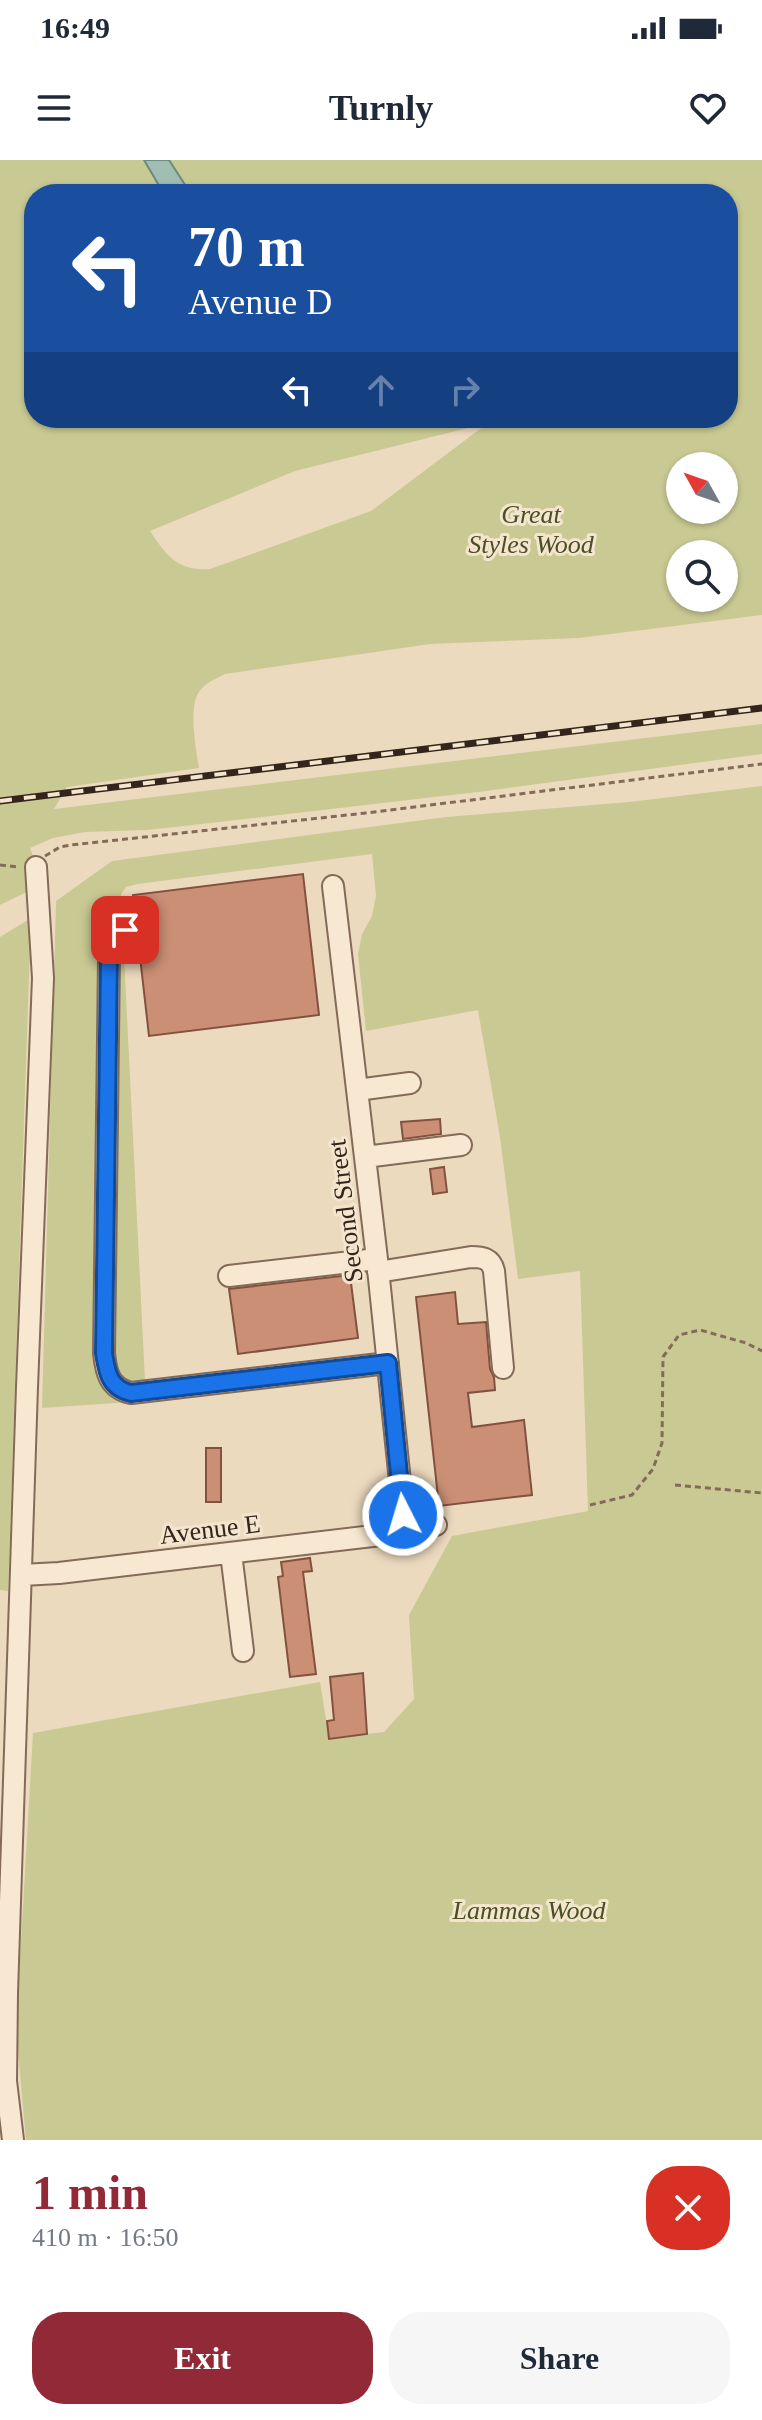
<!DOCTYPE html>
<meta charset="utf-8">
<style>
body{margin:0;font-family:Georgia,serif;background:#f6f6f7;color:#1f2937;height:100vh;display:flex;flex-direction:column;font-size:30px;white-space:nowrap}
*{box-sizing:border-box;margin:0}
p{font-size:26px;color:#747a83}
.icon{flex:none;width:44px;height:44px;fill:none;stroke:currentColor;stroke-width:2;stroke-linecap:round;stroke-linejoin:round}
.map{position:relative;height:1980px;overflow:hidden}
.sheet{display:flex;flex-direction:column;background:#fff;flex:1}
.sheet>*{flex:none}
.hud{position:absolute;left:24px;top:24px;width:714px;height:244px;border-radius:32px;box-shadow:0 2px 6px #0004;background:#1a4fa0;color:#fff;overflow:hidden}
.needle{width:52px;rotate:310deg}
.fabs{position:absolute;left:666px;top:292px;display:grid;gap:16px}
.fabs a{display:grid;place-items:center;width:72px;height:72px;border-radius:50%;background:#fff;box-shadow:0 2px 6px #0004;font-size:40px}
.pin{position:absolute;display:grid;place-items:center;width:68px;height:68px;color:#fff;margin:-34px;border-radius:16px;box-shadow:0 4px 12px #0006}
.me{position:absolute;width:88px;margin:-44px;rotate:355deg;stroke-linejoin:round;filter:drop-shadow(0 0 6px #0008)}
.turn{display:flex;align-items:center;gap:28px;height:168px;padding:0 32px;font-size:36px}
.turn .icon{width:104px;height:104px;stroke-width:2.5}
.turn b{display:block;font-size:56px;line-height:68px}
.lanes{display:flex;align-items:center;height:76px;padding:0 32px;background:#0003;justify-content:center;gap:40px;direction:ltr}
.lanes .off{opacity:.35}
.round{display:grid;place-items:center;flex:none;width:84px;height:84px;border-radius:32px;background:#f6f6f7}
.head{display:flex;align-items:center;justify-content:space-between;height:136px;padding:0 32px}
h1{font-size:48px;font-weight:800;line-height:60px;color:#922936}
.cta{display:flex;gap:16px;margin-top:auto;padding:16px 32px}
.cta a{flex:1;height:92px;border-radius:32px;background:#922936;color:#fff;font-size:32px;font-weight:800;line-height:92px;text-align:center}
.cta a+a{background:#f6f6f7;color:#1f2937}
.status{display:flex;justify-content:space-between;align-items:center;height:56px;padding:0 40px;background:#fff;direction:ltr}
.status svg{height:22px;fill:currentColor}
header{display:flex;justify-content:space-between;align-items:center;height:104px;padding:0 32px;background:#fff;font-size:36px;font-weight:800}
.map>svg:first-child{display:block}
</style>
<div class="status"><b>16:49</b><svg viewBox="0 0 49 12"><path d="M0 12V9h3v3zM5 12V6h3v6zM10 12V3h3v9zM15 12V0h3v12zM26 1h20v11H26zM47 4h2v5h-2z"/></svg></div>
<header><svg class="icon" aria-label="menu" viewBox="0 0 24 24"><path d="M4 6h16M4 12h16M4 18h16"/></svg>Turnly<svg class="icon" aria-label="heart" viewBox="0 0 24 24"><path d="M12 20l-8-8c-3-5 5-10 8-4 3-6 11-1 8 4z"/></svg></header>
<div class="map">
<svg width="762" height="1980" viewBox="0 0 762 1980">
<rect width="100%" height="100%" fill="#ecdabf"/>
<path fill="#c9ca93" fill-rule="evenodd" d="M 0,0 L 762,0 L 762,455 L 579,478 L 430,484 L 225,514 C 215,519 205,523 199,532 C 188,548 196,589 199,608 L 67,627 L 54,649 L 762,564 L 762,594 L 486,631 L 193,665 L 147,670 L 85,672 L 53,678 L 30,688 L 43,724 L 0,745 ZM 34,34 L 728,34 L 728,258 L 34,258 ZM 488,263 L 371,351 L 210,409 C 177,411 167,396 150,371 L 295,311 ZM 680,306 L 724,306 L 724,350 L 680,350 ZM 680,394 L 724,394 L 724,438 L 680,438 Z
M 762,626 L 762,1980 L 26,1980 L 16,1868 L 33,1573 L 320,1522 L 329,1578 L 384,1572 L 414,1539 L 409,1455 L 452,1376 L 588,1351 L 580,1111 L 518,1119 L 500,977 L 478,850 L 366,871 L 358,794 L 362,774 L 372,756 L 376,736 L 372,694 L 138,724 L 126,727 L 121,734 L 146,1241 L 42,1248 L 56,741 L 112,701 L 446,657 L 629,642 Z
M 31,758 L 8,1431 L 0,1430 L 0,777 Z"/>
<path fill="#a2beb3" stroke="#6a8b7f" stroke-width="2" d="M 144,0 L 169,0 L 191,34 L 164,34 Z"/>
<path fill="#ca8f75" stroke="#83523e" stroke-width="2" d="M 303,714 L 319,855 L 149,876 L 133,735 Z
M 440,959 L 441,974 L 403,979 L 401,962 Z
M 444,1007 L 447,1032 L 433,1034 L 430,1009 Z
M 350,1115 L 358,1178 L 238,1194 L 229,1129 Z
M 455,1132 L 458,1164 L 486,1162 L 490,1209 L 494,1217 L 495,1230 L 468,1233 L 472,1267 L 524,1260 L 532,1335 L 439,1346 L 416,1137 Z
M 206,1288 L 221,1288 L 221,1342 L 206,1342 Z
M 310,1398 L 312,1411 L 303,1412 L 316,1514 L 290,1517 L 278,1417 L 283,1416 L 281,1402 Z
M 363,1513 L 367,1574 L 329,1579 L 327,1561 L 334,1560 L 330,1517 Z"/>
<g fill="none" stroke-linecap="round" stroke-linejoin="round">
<defs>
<path id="minor" d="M 333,726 L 377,1099 L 405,1370
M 125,770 L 114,781 L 109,799 L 104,1193 C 106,1212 109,1228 131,1233 L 388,1203
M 357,930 L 410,923
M 365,997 L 461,985
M 378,1112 L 471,1097 C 482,1097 491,1098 494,1111 L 503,1208
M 229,1116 L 377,1099
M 231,1393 L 243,1491
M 22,1415 L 59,1413 L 381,1375 L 436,1365
M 13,1980 L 6,1921 L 7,1833 L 27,1227 L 43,818 L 36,707"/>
</defs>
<use href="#minor" stroke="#846a58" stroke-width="24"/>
<path stroke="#846a58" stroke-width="3" stroke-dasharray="6 4" stroke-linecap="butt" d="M 45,696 L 60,687 L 71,685 L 366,653 L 762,604
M 0,705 L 19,707
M 675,1325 L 762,1333
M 590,1345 L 632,1335 L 653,1309 L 662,1283 L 663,1197 L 679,1175 L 700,1170 L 746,1183 L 762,1191"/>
<use href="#minor" stroke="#f8e8d1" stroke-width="20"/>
<defs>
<path id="rail" d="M 0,641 L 762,548"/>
</defs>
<use href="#rail" stroke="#34251c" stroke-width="7"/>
<use href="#rail" stroke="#f4e5ce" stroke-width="4" stroke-dasharray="12" stroke-linecap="butt"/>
</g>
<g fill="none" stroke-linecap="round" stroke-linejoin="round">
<defs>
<path id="route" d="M 125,770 L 114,781 L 109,799 L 104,1193 C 107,1212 109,1228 131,1233 L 388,1203 L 403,1355"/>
</defs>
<use href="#route" stroke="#114b97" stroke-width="20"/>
<use href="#route" stroke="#1a73e8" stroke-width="14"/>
</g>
<g text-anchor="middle" stroke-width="6" stroke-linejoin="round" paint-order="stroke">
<g font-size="26" font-style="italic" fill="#4a5023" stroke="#f4e5ce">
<text x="531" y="363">Great<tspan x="531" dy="30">Styles Wood</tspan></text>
<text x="529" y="1759">Lammas Wood</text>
</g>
<g font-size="26" fill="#34251c" stroke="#f4e5ce">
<text transform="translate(345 1051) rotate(-97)" y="9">Second Street</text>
<text transform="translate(210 1369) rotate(-7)" y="9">Avenue E</text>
</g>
</g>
</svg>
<div class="fabs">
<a><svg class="needle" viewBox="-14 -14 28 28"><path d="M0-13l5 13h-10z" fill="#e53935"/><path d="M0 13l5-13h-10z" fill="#747a83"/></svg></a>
<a><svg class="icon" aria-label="search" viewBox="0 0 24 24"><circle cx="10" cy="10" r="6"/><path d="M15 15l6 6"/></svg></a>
</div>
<div class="pin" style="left:125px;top:770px;background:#d93025"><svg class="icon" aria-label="arrive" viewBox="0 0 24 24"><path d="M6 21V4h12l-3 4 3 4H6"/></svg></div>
<svg class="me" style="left:403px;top:1355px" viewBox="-20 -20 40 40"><circle r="17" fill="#1a73e8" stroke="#fff" stroke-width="3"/><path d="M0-11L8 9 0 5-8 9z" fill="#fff"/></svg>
<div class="hud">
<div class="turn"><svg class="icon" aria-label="left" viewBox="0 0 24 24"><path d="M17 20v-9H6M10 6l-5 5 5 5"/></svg><div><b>70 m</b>Avenue D</div></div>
<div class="lanes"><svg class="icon" aria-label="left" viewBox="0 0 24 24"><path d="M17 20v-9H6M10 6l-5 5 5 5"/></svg><svg class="icon off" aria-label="ahead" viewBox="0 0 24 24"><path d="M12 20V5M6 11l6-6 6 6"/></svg><svg class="icon off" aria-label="right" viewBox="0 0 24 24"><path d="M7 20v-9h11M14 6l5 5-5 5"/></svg></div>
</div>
</div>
<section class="sheet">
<div class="head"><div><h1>1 min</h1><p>410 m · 16:50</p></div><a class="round" style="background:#d93025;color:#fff"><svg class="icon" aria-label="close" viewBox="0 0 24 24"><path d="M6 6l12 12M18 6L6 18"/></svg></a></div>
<div class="cta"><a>Exit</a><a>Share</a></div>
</section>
